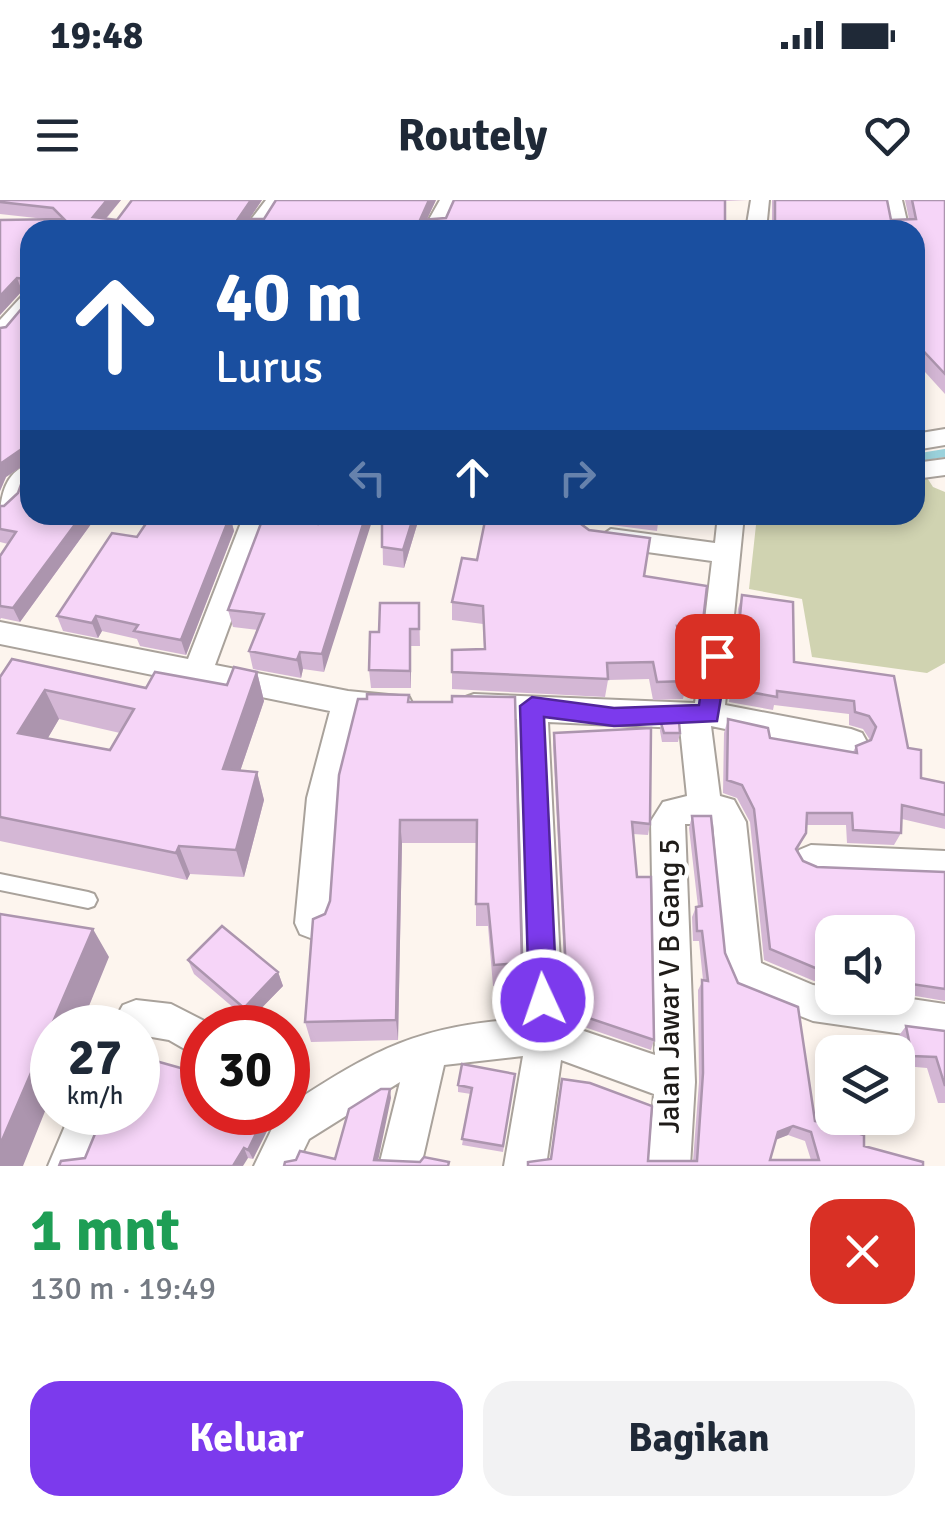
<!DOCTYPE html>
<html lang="id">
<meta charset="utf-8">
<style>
body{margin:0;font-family:Signika,sans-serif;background:#f2f2f3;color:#1f2937;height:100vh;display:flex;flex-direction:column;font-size:38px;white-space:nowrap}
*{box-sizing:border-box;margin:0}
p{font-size:32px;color:#747a83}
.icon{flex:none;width:55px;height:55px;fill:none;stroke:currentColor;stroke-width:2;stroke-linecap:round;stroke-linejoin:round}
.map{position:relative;height:966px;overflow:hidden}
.details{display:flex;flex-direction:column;background:#fff;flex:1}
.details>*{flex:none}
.top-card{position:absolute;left:20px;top:20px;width:905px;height:305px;border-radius:30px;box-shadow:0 5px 15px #0003;background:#1a4fa0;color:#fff;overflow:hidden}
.buttons{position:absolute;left:815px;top:715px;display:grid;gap:20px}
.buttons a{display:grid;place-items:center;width:100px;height:100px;border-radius:20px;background:#fff;box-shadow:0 5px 15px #0003;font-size:50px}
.speed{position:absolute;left:30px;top:805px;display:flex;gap:20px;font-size:50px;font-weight:700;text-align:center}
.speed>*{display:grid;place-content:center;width:130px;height:130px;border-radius:50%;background:#fff;box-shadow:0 5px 15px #0003;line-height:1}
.speed small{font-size:25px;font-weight:400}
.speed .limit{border:15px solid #d22;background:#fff;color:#111}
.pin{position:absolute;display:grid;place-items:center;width:85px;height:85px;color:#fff;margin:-42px;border-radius:20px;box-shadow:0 5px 15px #0006}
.me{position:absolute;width:110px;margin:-55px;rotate:357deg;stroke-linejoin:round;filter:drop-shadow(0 0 8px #0008)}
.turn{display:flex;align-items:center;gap:35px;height:210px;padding:0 30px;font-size:45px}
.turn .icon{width:130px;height:130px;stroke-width:2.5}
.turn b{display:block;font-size:70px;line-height:85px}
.lanes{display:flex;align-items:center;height:95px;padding:0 30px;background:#0003;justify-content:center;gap:50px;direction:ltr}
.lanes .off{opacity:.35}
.round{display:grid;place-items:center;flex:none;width:105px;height:105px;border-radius:30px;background:#f2f2f3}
.headline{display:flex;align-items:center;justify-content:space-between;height:170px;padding:0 30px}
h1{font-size:60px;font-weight:700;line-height:75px;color:#1e9e55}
.button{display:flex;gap:20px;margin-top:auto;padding:20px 30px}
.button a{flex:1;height:115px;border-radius:30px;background:#7c3aed;color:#fff;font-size:40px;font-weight:700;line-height:115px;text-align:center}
.button a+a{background:#f2f2f3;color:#1f2937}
.status{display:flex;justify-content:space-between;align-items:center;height:70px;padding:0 50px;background:#fff;direction:ltr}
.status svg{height:28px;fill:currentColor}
header{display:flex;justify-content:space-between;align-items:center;height:130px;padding:0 30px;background:#fff;font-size:45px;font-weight:700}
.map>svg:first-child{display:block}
</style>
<div class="status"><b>19:48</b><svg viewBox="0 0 49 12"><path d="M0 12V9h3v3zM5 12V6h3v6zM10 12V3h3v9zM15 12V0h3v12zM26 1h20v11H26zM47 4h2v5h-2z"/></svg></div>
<header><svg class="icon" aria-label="menu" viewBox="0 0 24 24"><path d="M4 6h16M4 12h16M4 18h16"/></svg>Routely<svg class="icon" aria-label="heart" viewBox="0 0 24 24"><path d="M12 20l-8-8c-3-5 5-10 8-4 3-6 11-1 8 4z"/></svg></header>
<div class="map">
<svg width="945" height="966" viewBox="0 0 945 966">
<rect width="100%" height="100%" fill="#fdf5ee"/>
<path fill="#d0d3b1" d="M 922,270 L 933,287 L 945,292 L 945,463 L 927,473 L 812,457 L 802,399 L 749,389 L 756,325 L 819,325 L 820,315 L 915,315 L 915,271 Z"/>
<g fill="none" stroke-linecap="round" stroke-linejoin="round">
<path stroke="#9bd2dc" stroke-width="8" d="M 915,258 L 945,253"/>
<defs>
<path id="lane" d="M 0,674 L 88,692 L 94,694 L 97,700 L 94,706 L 88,708 L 0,690 Z"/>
<path id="street" d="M 266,0 L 285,0 L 263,30 L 243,30 Z
M 440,0 L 458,0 L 443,30 L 423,30 Z
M 751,0 L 769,0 L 766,30 L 746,30 Z
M 873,0 L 902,0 L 909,30 L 889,30 L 886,7 Z
M 30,93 L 30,112 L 8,138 L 0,140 L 0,120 L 23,95 Z
M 945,229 L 945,245 L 915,250 L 915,234 Z
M 945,259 L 945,275 L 915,279 L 915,263 Z
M 30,264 C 30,286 25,313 0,320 C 0,297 5,271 30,264 Z
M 244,315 L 270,315 L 215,465 L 348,491 L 409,497 L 413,505 L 409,513 L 360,515 L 339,598 L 331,723 L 326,734 L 313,739 L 300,734 L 295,723 L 307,598 L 330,511 L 0,444 L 0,422 L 188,459 Z
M 718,315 L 744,315 L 725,505 L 851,529 L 862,533 L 867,542 L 862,551 L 851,555 L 711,526 L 720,596 L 734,600 L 746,622 L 761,763 L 813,785 L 832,788 L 832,798 L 898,797 L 945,804 L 945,840 L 813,821 L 737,791 L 725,763 L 713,624 L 685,624 L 695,882 L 690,966 L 648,966 L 654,894 L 561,860 L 546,966 L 504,966 L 523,856 L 444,865 L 421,966 L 379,966 L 400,882 L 309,939 L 296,966 L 254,966 L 280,912 L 288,912 L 288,906 C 375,849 419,825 525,819 L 517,519 L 463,514 L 459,506 L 463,498 L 474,494 L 695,503 L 712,361 L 611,347 L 598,338 L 611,329 L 715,343 ZM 548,522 L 680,528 L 687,596 L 663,602 L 651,621 L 655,855 L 563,824 Z
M 811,645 L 945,651 L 945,681 L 811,675 L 799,670 L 794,660 L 799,650 Z
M 136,800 L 171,804 L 216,827 L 202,828 L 202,859 L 169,840 L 146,836 L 138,843 L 138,828 L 110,828 L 123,805 Z
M 71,912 L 112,912 L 90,966 L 48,966 Z"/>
</defs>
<use href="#lane" stroke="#a9a29b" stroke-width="4"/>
<use href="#street" stroke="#a9a29b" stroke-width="4"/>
<use href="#lane" fill="#fff" fill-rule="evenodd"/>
<use href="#street" fill="#fff" fill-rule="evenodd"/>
</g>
<path fill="#d4b7d5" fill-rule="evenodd" d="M 0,0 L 121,0 L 106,19 L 117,20 L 132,0 L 262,0 L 249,19 L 264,19 L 276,0 L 436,0 L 427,19 L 446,18 L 454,0 L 748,0 L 725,1 L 725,30 L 30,30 L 30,315 L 92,315 L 94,320 L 20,422 L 1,418 L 0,420 L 0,356 L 8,344 L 0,342 L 0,306 L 4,306 L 18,293 L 27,268 L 27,263 L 6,277 L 0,291 L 0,128 L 6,127 L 28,101 L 29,92 L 22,91 L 0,115 L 0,20 L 45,19 L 0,14 L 0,16 Z
M 772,0 L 887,0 L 891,20 L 909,19 L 905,0 L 945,0 L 945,194 L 915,161 L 915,30 L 772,30 Z
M 382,315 L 420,315 L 404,368 L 383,365 Z
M 557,315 L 659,315 L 657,331 L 588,322 L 582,325 L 644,376 L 702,430 L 698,448 L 680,445 L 687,481 L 683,499 L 653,500 L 649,479 L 608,480 L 605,497 L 452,489 L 452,450 L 484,449 L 483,424 L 452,420 L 452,402 L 477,360 L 555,323 Z
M 230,316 L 234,331 L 186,455 L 140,446 L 137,439 L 102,431 L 98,438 L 63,431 L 57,416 L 137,337 L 183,322 Z
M 318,324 L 324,472 L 303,469 L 301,478 L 253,469 L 249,451 L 258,430 L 233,427 L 228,410 Z
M 742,395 L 794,462 L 894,476 L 908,548 L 921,578 L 945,583 L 945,629 L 902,619 L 901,633 L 894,645 L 847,643 L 846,625 L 807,625 L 806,633 L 797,651 L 803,661 L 817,667 L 945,672 L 945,801 L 898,793 L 898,732 L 832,732 L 832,784 L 814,781 L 764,760 L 750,622 L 737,598 L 723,593 L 724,533 L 728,519 L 770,538 L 853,552 L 856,546 L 870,540 L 863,529 L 849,525 L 849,514 L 774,505 L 773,510 L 729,502 L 738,409 Z
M 419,403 L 420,446 L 411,446 L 411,488 L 371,488 L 369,470 L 379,432 Z
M 257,472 L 264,501 L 240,571 L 257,572 L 264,600 L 244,677 L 190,674 L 187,680 L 0,641 L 0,477 L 146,488 L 227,485 ZM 59,519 L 120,533 L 110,550 L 47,539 Z
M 409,502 L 452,502 L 522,763 L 520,784 L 493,786 L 488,726 L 476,726 L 476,643 L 402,643 L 398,840 L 311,842 L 305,822 Z
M 661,523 L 680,533 L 678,542 L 662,542 L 660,531 Z
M 554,533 L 650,624 L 648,635 L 633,634 L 654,840 L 651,850 L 567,821 L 553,545 Z
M 692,616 L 725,753 L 738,783 L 815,921 L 864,946 L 923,966 L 648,961 L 693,961 L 699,882 L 698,790 L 703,780 L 699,741 L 693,741 L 692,717 L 696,707 L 698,707 L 689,628 ZM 788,935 L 805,941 L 811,960 L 770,960 L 776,939 Z
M 188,760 L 278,772 L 283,786 L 249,821 L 194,774 Z
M 906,826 L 945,831 L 945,903 L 938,903 L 927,868 L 904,866 L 898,837 Z
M 515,874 L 503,952 L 462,945 L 471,894 L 458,892 L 458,885 Z
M 202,912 L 269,927 L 253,959 L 248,958 L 85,958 Z"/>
<path fill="#ac95ae" d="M 107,0 L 121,0 L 96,30 L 93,17 Z
M 251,0 L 262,0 L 242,30 L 238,19 Z
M 429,0 L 436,0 L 422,30 L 420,20 Z
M 17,78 L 22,91 L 0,115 L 0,96 Z
M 26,246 L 30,261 L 6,277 L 0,291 L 0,263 Z
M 82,315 L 92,315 L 94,320 L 20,422 L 13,408 Z
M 366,315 L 374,315 L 324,472 L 322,454 Z
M 414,315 L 420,315 L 404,368 L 403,350 Z
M 574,315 L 589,315 L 588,322 L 576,327 L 573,318 Z
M 230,316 L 234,331 L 186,455 L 181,440 Z
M 96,416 L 102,431 L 98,438 L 92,423 Z
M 410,429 L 411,446 L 411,488 L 410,471 Z
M 300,452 L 303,469 L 301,478 L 297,460 Z
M 257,472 L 264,501 L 231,598 L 223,569 Z
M 45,490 L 59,519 L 34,562 L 18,533 Z
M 257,572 L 264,600 L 244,677 L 236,650 Z
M 400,620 L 402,643 L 398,840 L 396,820 Z
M 179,646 L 190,674 L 187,680 L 176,653 Z
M 93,729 L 109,757 L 80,828 L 52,828 L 52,894 L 23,966 L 0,966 L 0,945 Z
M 278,772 L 283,786 L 249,821 L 244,808 Z
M 390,889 L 391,898 L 377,966 L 374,960 Z
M 264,917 L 269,927 L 253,959 L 248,950 Z
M 793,926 L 788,935 L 773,941 L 778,932 Z
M 244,948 L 248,958 L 243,966 L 233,966 Z"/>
<path fill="#f6d5f8" stroke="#ac95ae" stroke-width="2.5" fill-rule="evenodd" d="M 0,0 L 107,0 L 93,17 L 117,20 L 132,0 L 251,0 L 238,19 L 264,19 L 276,0 L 429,0 L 420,20 L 446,18 L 454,0 L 725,0 L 725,30 L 30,30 L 30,315 L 82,315 L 13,408 L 0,406 L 0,356 L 16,332 L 0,329 L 0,306 L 4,306 L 18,293 L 27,268 L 26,246 L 0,264 L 0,128 L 6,127 L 28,101 L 29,79 L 17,78 L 0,96 L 0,20 L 64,19 L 53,8 L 0,2 Z
M 775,0 L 887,0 L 891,20 L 916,19 L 912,0 L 945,0 L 945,174 L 915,142 L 915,30 L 775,30 Z
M 187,315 L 230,316 L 181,440 L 134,431 L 138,425 L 96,416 L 92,423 L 57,416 L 112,333 L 137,337 L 151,316 L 183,322 Z
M 322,315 L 366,315 L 322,454 L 300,452 L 297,460 L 249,451 L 264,414 L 228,410 L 263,318 L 318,324 Z
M 382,315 L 414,315 L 403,350 L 382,347 Z
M 557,315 L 574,315 L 573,318 L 589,330 L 650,338 L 644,376 L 707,386 L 702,430 L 677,426 L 687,481 L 657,482 L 653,462 L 607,463 L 608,479 L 452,472 L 452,450 L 485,449 L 483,406 L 452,402 L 462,358 L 477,360 L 486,316 L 555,323 Z
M 742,395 L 793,402 L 794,462 L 894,476 L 908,548 L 921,550 L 921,578 L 945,583 L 945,615 L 902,605 L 901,633 L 853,630 L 852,613 L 807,613 L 806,633 L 796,649 L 803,661 L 817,667 L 945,672 L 945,789 L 898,782 L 898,732 L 832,732 L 832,772 L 820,770 L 770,749 L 754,609 L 742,585 L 727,580 L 728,519 L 768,528 L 770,538 L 857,553 L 856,546 L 871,540 L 876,527 L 869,516 L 855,512 L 854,501 L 777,491 L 777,497 L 733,489 Z
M 380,403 L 419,403 L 419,429 L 410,429 L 410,471 L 369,470 L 370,432 L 379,432 Z
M 12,459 L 146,488 L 155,472 L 227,485 L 234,467 L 257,472 L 223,569 L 257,572 L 236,650 L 179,646 L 176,653 L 0,617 L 0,477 ZM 45,490 L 134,509 L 110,550 L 18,533 Z
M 367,494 L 409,495 L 408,502 L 452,502 L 452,496 L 515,497 L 522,763 L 494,765 L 488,704 L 476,704 L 477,620 L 400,620 L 396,820 L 305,822 L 313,719 L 325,714 L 330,701 L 339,575 L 358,499 L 367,499 Z
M 679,522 L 680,533 L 664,533 L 661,523 Z
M 651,528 L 650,624 L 632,622 L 637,677 L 651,677 L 654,840 L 568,811 L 554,533 Z
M 692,616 L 711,616 L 725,753 L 738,783 L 798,807 L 815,921 L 864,935 L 864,946 L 923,962 L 923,966 L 528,966 L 528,962 L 551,959 L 562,879 L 590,883 L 652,906 L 648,961 L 697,961 L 703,873 L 702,780 L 708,781 L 702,731 L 697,731 L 696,707 L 702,706 ZM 793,926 L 811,932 L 819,960 L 770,960 L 778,932 Z
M 0,714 L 93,729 L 0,945 Z
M 222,726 L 278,772 L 244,808 L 188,760 Z
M 906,826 L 945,831 L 945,886 L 936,857 L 912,856 Z
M 138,856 L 202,874 L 202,912 L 250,912 L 264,917 L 248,950 L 244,948 L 233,966 L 59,966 L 61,961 L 85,958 L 104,912 L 138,912 Z
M 462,864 L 515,874 L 503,946 L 462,939 L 472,888 L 458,885 Z
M 381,889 L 390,889 L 374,960 L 420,962 L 424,957 L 449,962 L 448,966 L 284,966 L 285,962 L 296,960 L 300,951 L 335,959 L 349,909 Z"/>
<path fill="#7c3aed" stroke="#51269a" stroke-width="2.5" d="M 717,447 L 728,456 L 717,521 L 614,526 L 544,517 L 557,800 L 553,809 L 543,813 L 533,809 L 529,800 L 520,506 L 532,497 L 614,508 L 699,505 L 706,456 Z"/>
<g text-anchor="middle" stroke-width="9" stroke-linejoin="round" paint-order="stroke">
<g font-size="30" fill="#1f1c19" stroke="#fff">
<text transform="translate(669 786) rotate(-90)" y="10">Jalan Jawar V B Gang 5</text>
</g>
</g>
</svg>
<div class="buttons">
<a><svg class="icon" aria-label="sound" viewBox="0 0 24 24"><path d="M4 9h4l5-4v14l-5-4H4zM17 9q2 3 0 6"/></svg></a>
<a><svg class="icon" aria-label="layers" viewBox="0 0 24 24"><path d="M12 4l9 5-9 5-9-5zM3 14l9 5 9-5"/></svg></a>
</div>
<div class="speed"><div>27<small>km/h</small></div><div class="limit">30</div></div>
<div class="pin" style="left:717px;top:456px;background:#d93025"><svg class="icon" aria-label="arrive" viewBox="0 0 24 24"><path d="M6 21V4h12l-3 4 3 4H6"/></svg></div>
<svg class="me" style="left:543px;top:800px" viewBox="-20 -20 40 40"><circle r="17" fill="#7c3aed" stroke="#fff" stroke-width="3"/><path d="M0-11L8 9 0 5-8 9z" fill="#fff"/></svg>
<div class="top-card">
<div class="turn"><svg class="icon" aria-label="ahead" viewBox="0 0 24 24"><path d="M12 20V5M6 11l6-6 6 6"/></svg><div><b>40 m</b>Lurus</div></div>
<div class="lanes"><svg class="icon off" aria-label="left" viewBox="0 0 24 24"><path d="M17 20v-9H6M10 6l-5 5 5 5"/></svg><svg class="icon" aria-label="ahead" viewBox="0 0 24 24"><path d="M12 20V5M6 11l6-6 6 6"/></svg><svg class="icon off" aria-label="right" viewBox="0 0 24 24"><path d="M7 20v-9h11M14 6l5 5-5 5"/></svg></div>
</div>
</div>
<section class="details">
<div class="headline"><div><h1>1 mnt</h1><p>130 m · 19:49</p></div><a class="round" style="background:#d93025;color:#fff"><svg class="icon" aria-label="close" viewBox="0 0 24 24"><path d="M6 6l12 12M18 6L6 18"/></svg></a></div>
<div class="button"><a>Keluar</a><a>Bagikan</a></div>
</section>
